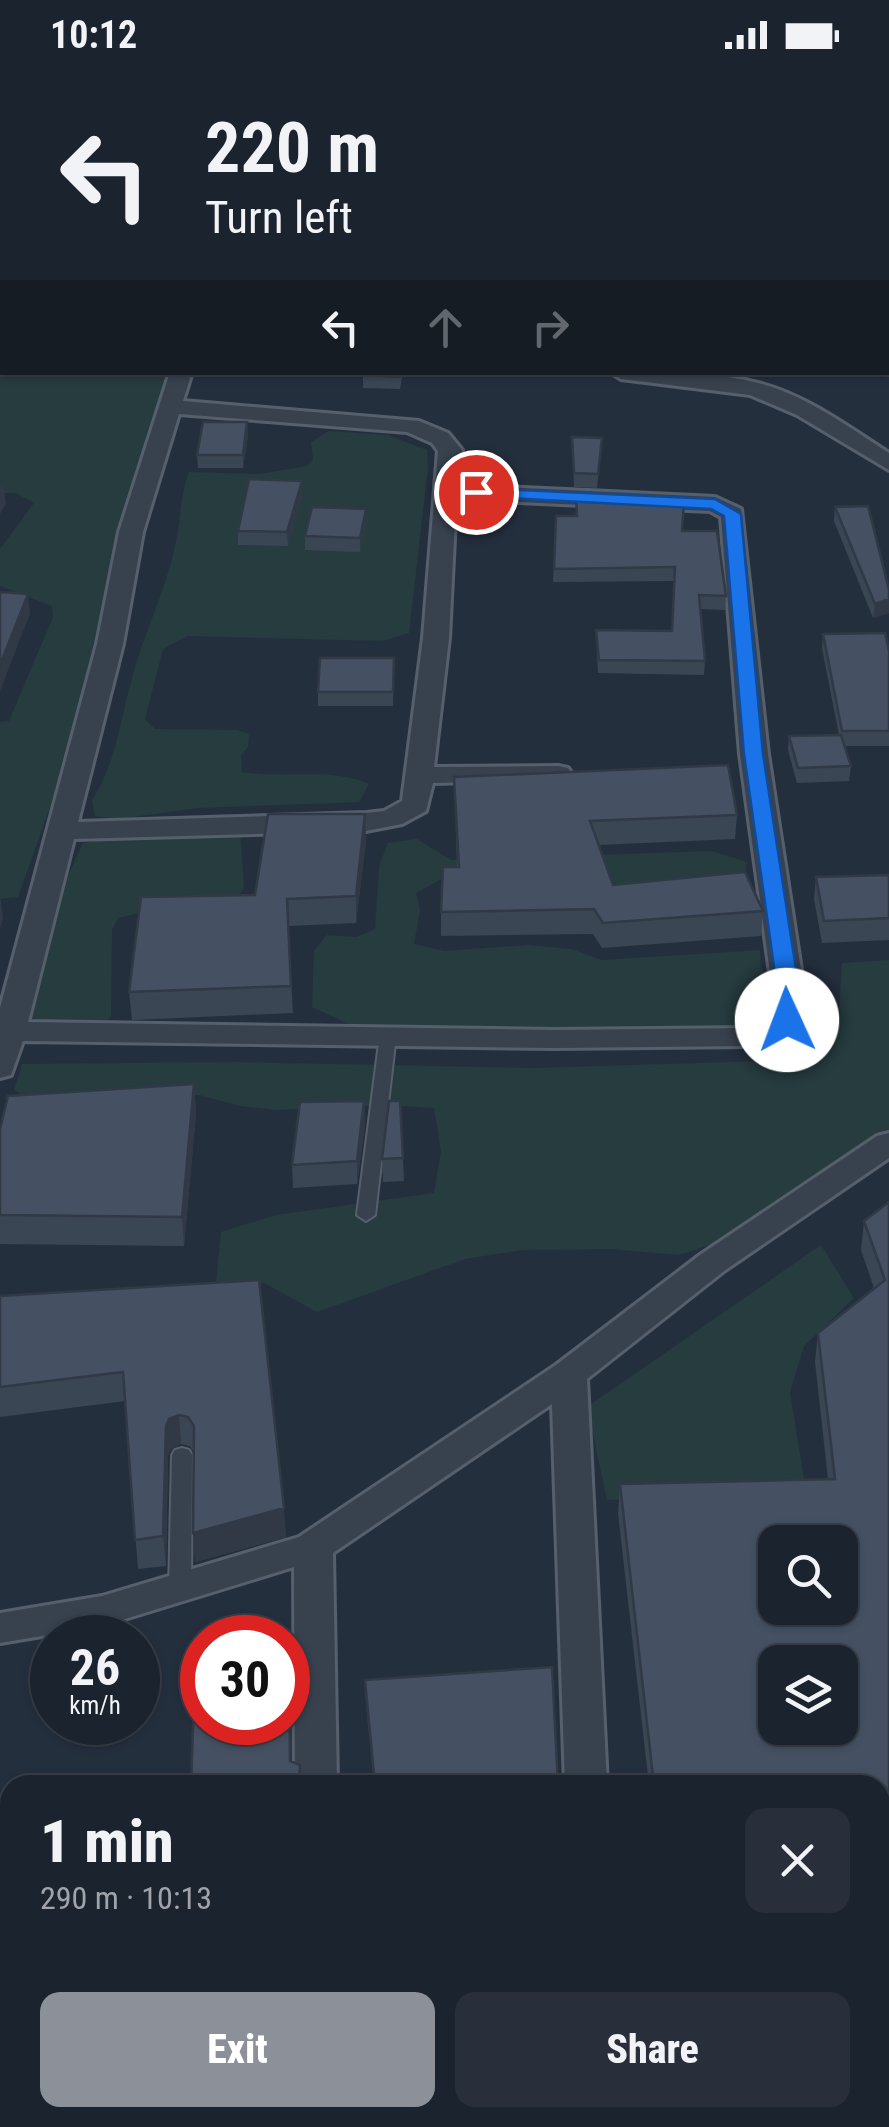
<!DOCTYPE html>
<meta charset="utf-8">
<style>
body{margin:0;font-family:"Roboto Condensed",sans-serif;background:#282f3a;color:#f1f3f6;height:100vh;display:flex;flex-direction:column;font-size:38px;white-space:nowrap}
*{box-sizing:border-box;margin:0}
p{font-size:32px;color:#a0a4aa}
.icon{flex:none;width:55px;height:55px;fill:none;stroke:currentColor;stroke-width:2;stroke-linecap:round;stroke-linejoin:round}
.map{position:relative;flex:1;overflow:hidden}
.panel{position:absolute;left:0px;top:1705px;width:890px;height:352px;display:flex;flex-direction:column;background:#1b232e;border-radius:30px 30px 0 0;box-shadow:0 2px 8px #0004,0 0 0 2px #39404a}
.panel>*{flex:none}
.top-card{position:absolute;left:0px;top:0px;width:890px;height:305px;box-shadow:0 2px 8px #0004,0 0 0 2px #39404a;background:#1b232e;color:#f1f3f6;overflow:hidden}
.tools{position:absolute;left:758px;top:1455px;display:grid;gap:20px}
.tools a{display:grid;place-items:center;width:100px;height:100px;border-radius:20px;background:#1b232e;box-shadow:0 2px 8px #0004,0 0 0 2px #39404a;font-size:50px}
.speed{position:absolute;left:30px;top:1545px;display:flex;gap:20px;font-size:50px;font-weight:700;text-align:center}
.speed>*{display:grid;place-content:center;width:130px;height:130px;border-radius:50%;background:#1b232e;box-shadow:0 2px 8px #0004,0 0 0 2px #39404a;line-height:1}
.speed small{font-size:25px;font-weight:400}
.speed .limit{border:15px solid #d22;background:#fff;color:#111}
.pin{position:absolute;display:grid;place-items:center;width:85px;height:85px;color:#fff;margin:-42px;border:5px solid #fff;border-radius:50%;box-shadow:0 2px 10px #0007}
.me{position:absolute;width:110px;margin:-55px;rotate:358deg;stroke-linejoin:round;filter:drop-shadow(0 0 8px #0008)}
.turn{display:flex;align-items:center;gap:35px;height:210px;padding:0 40px;font-size:45px}
.turn .icon{width:130px;height:130px;stroke-width:2.5}
.turn b{display:block;font-size:70px;line-height:85px}
.lanes{display:flex;align-items:center;height:95px;padding:0 40px;background:#0003;justify-content:center;gap:50px;direction:ltr}
.lanes .off{opacity:.35}
.round{display:grid;place-items:center;flex:none;width:105px;height:105px;border-radius:20px;background:#282f3a}
.overview{display:flex;align-items:center;justify-content:space-between;height:170px;padding:0 40px}
h1{font-size:60px;font-weight:800;line-height:75px}
.cta{display:flex;gap:20px;margin-top:auto;padding:20px 40px}
.cta a{flex:1;height:115px;border-radius:20px;background:#8c9099;color:#fff;font-size:40px;font-weight:800;line-height:115px;text-align:center}
.cta a+a{background:#282f3a;color:#f1f3f6}
.status{display:flex;justify-content:space-between;align-items:center;height:70px;padding:0 50px;background:#1b232e;direction:ltr}
.status svg{height:28px;fill:currentColor}
.map>svg:first-child{display:block}
</style>
<div class="status"><b>10:12</b><svg viewBox="0 0 49 12"><path d="M0 12V9h3v3zM5 12V6h3v6zM10 12V3h3v9zM15 12V0h3v12zM26 1h20v11H26zM47 4h2v5h-2z"/></svg></div>
<div class="map">
<svg width="889" height="2057" viewBox="0 0 889 2057">
<rect width="100%" height="100%" fill="#242f3e"/>
<path fill="#263c3f" d="M 0,261 L 2,302 L 172,303 L 120,541 L 18,827 L 0,829 L 0,652 L 9,651 L 53,547 L 52,536 L 0,516 L 0,479 L 34,433 L 16,423 L 0,423 Z
M 329,361 L 388,365 L 427,380 L 428,398 L 409,563 L 383,571 L 187,566 L 163,579 L 145,649 L 155,659 L 237,660 L 249,664 L 248,677 L 241,685 L 242,702 C 282,709 333,697 369,714 L 359,732 L 199,738 L 118,749 L 95,746 L 92,730 C 116,693 119,654 131,612 C 143,564 167,519 176,471 C 181,447 180,426 189,402 L 259,404 L 307,396 L 313,389 L 311,372 Z
M 240,761 L 244,818 L 231,836 L 155,839 L 118,848 L 112,860 L 111,946 L 97,966 L 26,962 C 31,896 55,832 83,773 L 109,768 Z
M 417,769 L 451,790 L 712,781 L 747,792 L 745,803 L 633,821 L 611,811 L 447,806 L 416,823 L 420,840 L 414,874 L 444,881 L 529,875 L 571,879 L 601,890 L 760,880 L 761,896 L 783,937 L 765,951 L 690,963 L 387,962 L 349,954 L 312,937 L 314,881 L 327,865 L 356,867 L 375,859 L 379,796 L 388,773 Z
M 889,890 L 889,1071 L 746,1163 L 679,1185 L 610,1179 L 522,1180 L 465,1189 L 317,1242 L 264,1213 L 216,1212 L 221,1162 L 276,1145 L 434,1123 L 441,1081 L 434,1038 L 387,1035 L 276,1040 L 240,1036 L 199,1025 L 41,1034 L 14,1020 L 22,994 L 235,992 L 535,998 L 764,991 L 813,973 L 838,956 L 842,893 Z
M 821,1175 L 854,1228 L 804,1276 L 790,1322 L 806,1421 L 607,1430 L 587,1337 Z
M 0,1912 L 10,1912 L 10,2048 L 74,2048 L 72,2057 L 0,2057 Z"/>
<g fill="none" stroke-linecap="round" stroke-linejoin="round">
<defs>
<path id="service" d="M 0,76 L 2,76 L 2,82 L 0,82 Z
M 388,960 L 396,965 L 375,1145 L 366,1151 L 357,1145 L 380,965 Z
M 182,1378 L 189,1380 L 192,1385 L 191,1521 L 188,1527 L 180,1529 L 172,1527 L 169,1521 L 172,1385 L 175,1380 Z"/>
<path id="minor" d="M 283,0 L 301,0 L 301,2 L 284,2 Z
M 497,0 L 515,0 L 515,2 L 498,2 Z
M 715,0 L 733,0 L 734,2 L 717,2 Z
M 888,82 L 889,82 L 889,94 L 888,93 Z
M 2,135 L 2,151 L 0,152 L 0,136 Z
M 0,177 L 2,177 L 2,189 L 0,189 Z
M 0,243 L 2,243 L 2,256 L 0,256 Z
M 170,302 L 192,302 L 183,331 L 419,351 L 448,363 L 462,380 L 458,415 L 715,427 L 741,439 L 768,684 L 806,932 L 801,947 L 789,963 L 752,976 L 554,978 L 23,971 L 11,1005 L 0,1008 L 0,938 L 97,574 L 119,462 ZM 179,344 L 407,362 L 432,373 L 438,381 L 423,568 L 402,731 L 384,741 L 366,743 L 78,752 L 123,574 L 143,462 ZM 456,429 L 710,441 L 721,447 L 740,684 L 774,932 L 770,947 L 751,958 L 554,960 L 28,952 L 74,769 L 366,761 L 402,754 L 426,741 L 433,713 L 568,710 L 572,704 L 568,698 L 558,696 L 434,697 L 449,568 Z
M 610,302 C 659,302 711,301 758,313 C 806,325 848,357 889,383 L 889,400 L 797,345 L 750,325 L 621,309 Z
M 889,1063 L 889,1088 L 724,1201 L 587,1309 L 607,1715 L 565,1715 L 552,1334 L 333,1483 L 337,1715 L 295,1715 L 294,1497 L 102,1556 L 0,1573 L 0,1543 L 102,1526 L 299,1467 L 556,1295 L 700,1185 L 877,1066 Z
M 0,1815 L 10,1815 L 10,1853 L 0,1853 Z
M 880,1837 L 889,1837 L 889,1875 L 880,1875 Z"/>
</defs>
<use href="#service" stroke="#565f6c" stroke-width="4"/>
<use href="#minor" stroke="#565f6c" stroke-width="6"/>
<use href="#service" fill="#38414e" fill-rule="evenodd"/>
<use href="#minor" fill="#38414e" fill-rule="evenodd"/>
</g>
<path fill="#3b4654" d="M 403,302 L 400,319 L 363,318 L 363,305 Z
M 247,352 L 248,366 L 243,398 L 198,398 L 197,385 Z
M 572,367 L 602,368 L 597,418 L 574,417 Z
M 302,425 L 288,476 L 238,475 L 238,461 Z
M 576,425 L 682,461 L 726,526 L 725,540 L 700,539 L 705,591 L 704,605 L 598,603 L 596,560 L 672,561 L 674,511 L 553,512 L 556,446 L 576,446 Z
M 835,437 L 889,520 L 889,543 L 873,548 L 834,451 Z
M 366,439 L 366,452 L 360,482 L 305,480 L 305,466 Z
M 823,564 L 889,581 L 889,676 L 844,676 L 851,696 L 849,711 L 797,713 L 788,680 L 789,666 L 839,665 L 822,578 Z
M 394,588 L 393,636 L 318,636 L 318,622 Z
M 454,707 L 737,745 L 735,769 L 598,775 L 613,815 L 763,841 L 761,866 L 602,878 L 593,864 L 441,866 L 441,842 L 457,797 Z
M 365,744 L 366,770 L 356,853 L 288,856 L 293,943 L 132,950 L 129,922 L 255,825 Z
M 889,805 L 889,870 L 822,873 L 814,829 L 816,807 Z
M 194,1014 L 196,1043 L 184,1176 L 0,1174 L 0,1059 Z
M 364,1031 L 365,1054 L 357,1114 L 293,1118 L 292,1095 Z
M 403,1088 L 404,1111 L 383,1112 L 382,1089 Z
M 889,1132 L 889,1756 L 880,1756 L 880,1715 L 649,1715 L 618,1443 L 620,1414 L 828,1409 L 815,1292 L 818,1263 L 874,1218 L 861,1180 L 864,1151 Z
M 259,1210 L 286,1467 L 195,1492 L 193,1381 L 190,1376 L 181,1374 L 172,1378 L 168,1385 L 166,1496 L 138,1499 L 125,1331 L 0,1347 L 0,1226 Z
M 365,1610 L 558,1715 L 374,1715 L 366,1634 Z"/>
<path fill="#303945" d="M 247,352 L 248,366 L 243,398 L 243,385 Z
M 3,410 L 6,434 L 0,444 L 0,416 Z
M 302,411 L 302,425 L 288,476 L 287,462 Z
M 366,439 L 366,452 L 360,482 L 360,468 Z
M 28,524 L 30,544 L 0,621 L 0,595 Z
M 889,529 L 889,543 L 873,548 L 875,534 Z
M 365,744 L 366,770 L 356,853 L 356,826 Z
M 0,823 L 3,849 L 0,858 Z
M 194,1014 L 196,1043 L 184,1176 L 182,1147 Z
M 364,1031 L 365,1054 L 357,1114 L 357,1091 Z
M 179,1345 L 181,1374 L 172,1378 L 168,1385 L 166,1496 L 163,1466 L 166,1356 L 169,1349 Z
M 284,1438 L 286,1467 L 195,1492 L 193,1463 Z
M 289,1560 L 291,1584 L 291,1715 L 290,1691 Z"/>
<path fill="#455162" stroke="#303945" stroke-width="2.5" fill-rule="evenodd" d="M 93,0 L 192,0 L 192,2 L 93,2 Z
M 328,0 L 415,0 L 415,2 L 327,2 Z
M 558,0 L 713,0 L 713,2 L 557,2 Z
M 805,0 L 889,0 L 889,69 L 888,69 L 888,2 L 806,2 Z
M 888,211 L 889,211 L 889,272 L 888,271 Z
M 364,302 L 400,302 L 399,307 L 363,305 Z
M 203,352 L 247,352 L 243,385 L 197,385 Z
M 572,367 L 602,368 L 598,404 L 574,403 Z
M 249,409 L 302,411 L 287,462 L 238,461 Z
M 576,425 L 684,430 L 682,461 L 717,461 L 726,526 L 699,525 L 705,591 L 599,590 L 596,560 L 672,561 L 675,497 L 554,499 L 556,446 L 577,446 Z
M 868,436 L 889,520 L 889,529 L 875,534 L 835,437 Z
M 312,437 L 366,439 L 360,468 L 305,466 Z
M 0,522 L 28,524 L 0,595 Z
M 885,563 L 889,581 L 889,661 L 842,661 L 823,564 Z
M 320,588 L 394,588 L 393,622 L 318,622 Z
M 841,665 L 851,696 L 798,698 L 789,666 Z
M 728,695 L 737,745 L 590,751 L 613,815 L 745,802 L 763,841 L 603,853 L 594,839 L 441,842 L 443,797 L 459,797 L 454,707 Z
M 268,744 L 365,744 L 356,826 L 287,829 L 291,916 L 129,922 L 141,827 L 255,825 Z
M 889,805 L 889,848 L 824,851 L 816,807 Z
M 194,1014 L 182,1147 L 0,1145 L 0,1059 L 8,1026 Z
M 364,1031 L 357,1091 L 292,1095 L 300,1032 Z
M 389,1031 L 400,1031 L 403,1088 L 382,1089 Z
M 889,1132 L 889,1726 L 880,1726 L 880,1715 L 654,1715 L 620,1414 L 835,1409 L 818,1263 L 885,1210 L 864,1151 ZM 775,1472 L 840,1472 L 840,1538 L 775,1538 ZM 775,1592 L 840,1592 L 840,1658 L 775,1658 Z
M 259,1210 L 284,1438 L 193,1463 L 194,1356 L 188,1347 L 179,1345 L 169,1349 L 166,1356 L 163,1466 L 135,1470 L 123,1302 L 0,1317 L 0,1226 Z
M 289,1560 L 290,1691 L 300,1695 L 299,1715 L 191,1715 L 196,1572 L 202,1571 L 202,1652 L 288,1652 L 288,1568 L 232,1568 Z
M 552,1597 L 558,1715 L 375,1715 L 365,1610 Z
M 880,1875 L 889,1875 L 889,2057 L 537,2057 L 536,2048 L 880,2048 Z
M 135,2048 L 385,2048 L 384,2057 L 134,2057 Z"/>
<path fill="#1a73e8" stroke="#114b97" stroke-width="2.5" d="M 476,418 L 715,429 L 741,444 L 763,684 L 801,932 L 795,955 L 787,957 L 776,950 L 779,932 L 744,684 L 724,446 L 711,439 L 470,426 L 467,422 Z"/>
</svg>
<div class="tools">
<a><svg class="icon" aria-label="search" viewBox="0 0 24 24"><circle cx="10" cy="10" r="6"/><path d="M15 15l6 6"/></svg></a>
<a><svg class="icon" aria-label="layers" viewBox="0 0 24 24"><path d="M12 4l9 5-9 5-9-5zM3 14l9 5 9-5"/></svg></a>
</div>
<div class="speed"><div>26<small>km/h</small></div><div class="limit">30</div></div>
<div class="pin" style="left:476px;top:422px;background:#d93025"><svg class="icon" aria-label="arrive" viewBox="0 0 24 24"><path d="M6 21V4h12l-3 4 3 4H6"/></svg></div>
<svg class="me" style="left:787px;top:950px" viewBox="-20 -20 40 40"><circle r="19" fill="#fff"/><path d="M0-13L10 11 0 6-10 11z" fill="#1a73e8"/></svg>
<div class="top-card">
<div class="turn"><svg class="icon" aria-label="left" viewBox="0 0 24 24"><path d="M17 20v-9H6M10 6l-5 5 5 5"/></svg><div><b>220 m</b>Turn left</div></div>
<div class="lanes"><svg class="icon" aria-label="left" viewBox="0 0 24 24"><path d="M17 20v-9H6M10 6l-5 5 5 5"/></svg><svg class="icon off" aria-label="ahead" viewBox="0 0 24 24"><path d="M12 20V5M6 11l6-6 6 6"/></svg><svg class="icon off" aria-label="right" viewBox="0 0 24 24"><path d="M7 20v-9h11M14 6l5 5-5 5"/></svg></div>
</div>
<section class="panel">
<div class="overview"><div><h1>1 min</h1><p>290 m · 10:13</p></div><a class="round"><svg class="icon" aria-label="close" viewBox="0 0 24 24"><path d="M6 6l12 12M18 6L6 18"/></svg></a></div>
<div class="cta"><a>Exit</a><a>Share</a></div>
</section>
</div>
